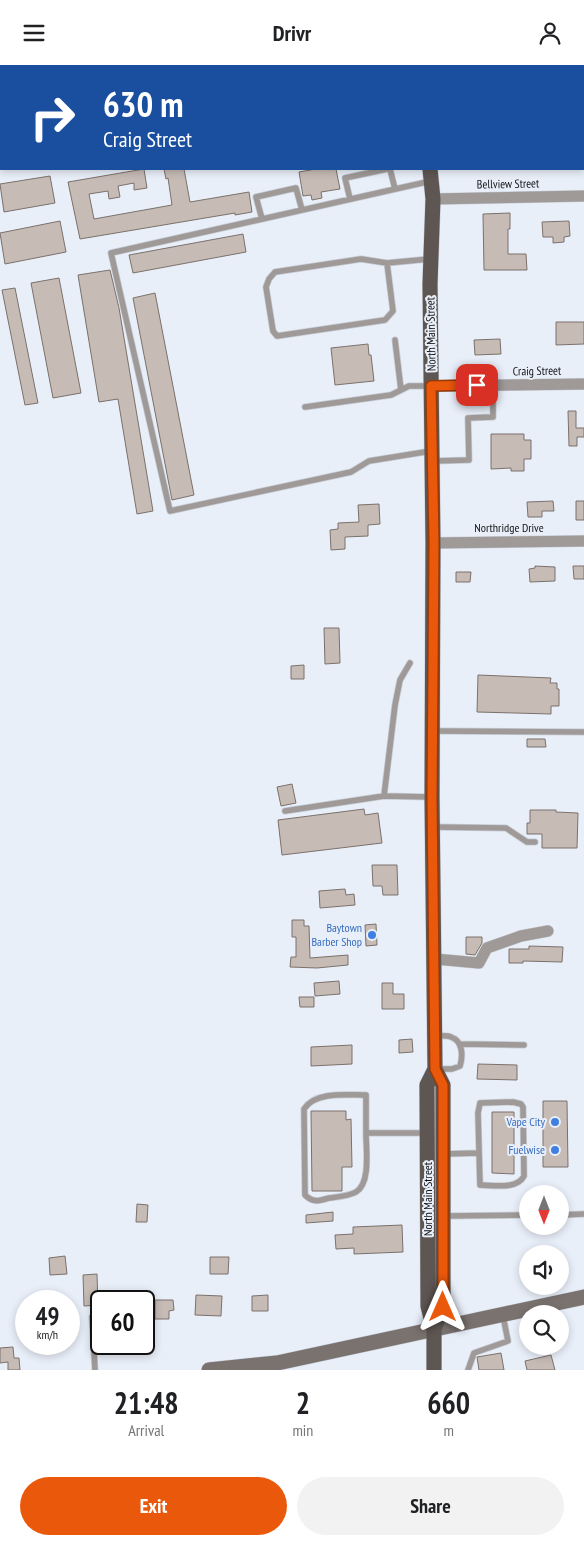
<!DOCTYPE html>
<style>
body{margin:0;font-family:"PT Sans Narrow",sans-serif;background:#f2f2f2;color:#202124;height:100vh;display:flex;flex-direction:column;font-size:19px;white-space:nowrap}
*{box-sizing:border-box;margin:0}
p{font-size:16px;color:#757577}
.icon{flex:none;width:28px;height:28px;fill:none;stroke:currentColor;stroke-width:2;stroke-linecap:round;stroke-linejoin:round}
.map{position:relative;height:1305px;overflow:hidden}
.panel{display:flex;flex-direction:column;background:#fff;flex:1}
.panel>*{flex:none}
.banner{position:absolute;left:0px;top:0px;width:585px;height:105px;box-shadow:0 2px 8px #0003;background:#1a4fa0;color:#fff;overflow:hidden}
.needle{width:32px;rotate:180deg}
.buttons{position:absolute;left:519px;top:1120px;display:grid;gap:10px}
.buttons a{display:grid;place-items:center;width:50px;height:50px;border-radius:50%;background:#fff;box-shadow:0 2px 8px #0003;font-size:25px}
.speed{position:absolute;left:15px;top:1225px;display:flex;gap:10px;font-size:25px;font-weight:700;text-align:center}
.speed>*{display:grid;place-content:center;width:65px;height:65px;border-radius:50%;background:#fff;box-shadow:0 2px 8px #0003;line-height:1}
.speed small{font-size:12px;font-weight:400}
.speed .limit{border:2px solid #111;border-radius:8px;background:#fff;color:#111}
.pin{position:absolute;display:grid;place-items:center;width:42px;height:42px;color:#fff;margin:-21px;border-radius:10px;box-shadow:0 2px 8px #0006}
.me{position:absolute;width:55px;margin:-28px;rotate:0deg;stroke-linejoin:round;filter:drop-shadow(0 0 4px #0008)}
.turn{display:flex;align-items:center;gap:18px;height:105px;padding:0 20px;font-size:22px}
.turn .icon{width:65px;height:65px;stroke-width:2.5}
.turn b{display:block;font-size:35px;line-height:42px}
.eta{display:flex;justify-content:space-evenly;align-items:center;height:85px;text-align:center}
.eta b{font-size:30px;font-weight:700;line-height:35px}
.action{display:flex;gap:10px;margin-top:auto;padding:10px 20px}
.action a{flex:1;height:58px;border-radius:30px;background:#ea580c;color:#fff;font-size:20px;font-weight:700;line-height:58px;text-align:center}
.action a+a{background:#f2f2f2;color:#202124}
header{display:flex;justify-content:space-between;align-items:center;height:65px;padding:0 20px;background:#fff;font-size:22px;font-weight:700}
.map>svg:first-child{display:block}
</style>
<header><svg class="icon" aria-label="menu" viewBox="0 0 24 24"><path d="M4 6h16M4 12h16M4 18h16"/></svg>Drivr<svg class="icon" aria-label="person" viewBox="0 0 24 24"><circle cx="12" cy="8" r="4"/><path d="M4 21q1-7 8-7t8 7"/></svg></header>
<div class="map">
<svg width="584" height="1305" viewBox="0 0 584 1305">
<rect width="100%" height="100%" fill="#e9eff9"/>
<path fill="#c6bbb5" stroke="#7b716c" d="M 144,104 L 147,123 L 134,125 L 134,118 L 118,121 L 120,132 L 109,134 L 108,126 L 89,129 L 94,154 L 172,140 L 168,113 L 166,114 L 164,104 L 184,104 L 190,137 L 249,127 L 252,147 L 235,150 L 235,148 L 80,174 L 68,117 Z
M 316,104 L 336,104 L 340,124 L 321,127 L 322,133 L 312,135 L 311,130 L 303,131 L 299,107 Z
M 50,111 L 55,138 L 4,147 L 0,119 Z
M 510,148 L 510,164 L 508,164 L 508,189 L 526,189 L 527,205 L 484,205 L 483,149 Z
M 60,156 L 66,187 L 5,199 L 0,168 Z
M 569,156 L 570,171 L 564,172 L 564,177 L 553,178 L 553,172 L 543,172 L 542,157 Z
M 243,169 L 246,187 L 133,208 L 129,190 Z
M 110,205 L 119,243 L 153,446 L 137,449 L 118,334 L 99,337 L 78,210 Z
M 59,213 L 81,328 L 53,333 L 31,218 Z
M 15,223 L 38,338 L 25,340 L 2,225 Z
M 155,228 L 194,430 L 172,435 L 133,233 Z
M 556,257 L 584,257 L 584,279 L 556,280 Z
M 500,274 L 501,289 L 475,290 L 474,275 Z
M 368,279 L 369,290 L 371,290 L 374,316 L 335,320 L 331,283 Z
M 568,346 L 576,346 L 576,363 L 584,363 L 584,372 L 577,372 L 577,381 L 569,381 Z
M 491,369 L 524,369 L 524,375 L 531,375 L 531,394 L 524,394 L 524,406 L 511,406 L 511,403 L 491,404 Z
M 553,436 L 554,446 L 542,446 L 542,452 L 528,452 L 527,437 Z
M 576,436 L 584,436 L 584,455 L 576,455 Z
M 379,439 L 380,459 L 368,460 L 368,471 L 345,472 L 345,484 L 331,485 L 330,465 L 338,464 L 338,458 L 359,457 L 358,440 Z
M 535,501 L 555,502 L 555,516 L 530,517 L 529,504 L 535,503 Z
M 573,501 L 584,501 L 584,514 L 574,514 Z
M 456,507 L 471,507 L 470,517 L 456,517 Z
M 324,563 L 339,563 L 340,598 L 325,599 Z
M 304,600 L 304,614 L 291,614 L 291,601 Z
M 478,610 L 551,613 L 550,618 L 557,618 L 557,624 L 559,624 L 559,641 L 551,641 L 551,649 L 477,647 Z
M 527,674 L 545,674 L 546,682 L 527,682 Z
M 292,719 L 296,738 L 281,741 L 277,722 Z
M 364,744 L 365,750 L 378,748 L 382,778 L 282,790 L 278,755 Z
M 530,745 L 556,745 L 556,747 L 578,748 L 577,783 L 542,783 L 542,769 L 527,769 L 527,758 L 530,758 Z
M 372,800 L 397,800 L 398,830 L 383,830 L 382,821 L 373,821 Z
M 345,824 L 346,830 L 354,829 L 355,840 L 320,843 L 319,826 Z
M 292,855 L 304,855 L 304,861 L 309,861 L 310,893 L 348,890 L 348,900 L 317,903 L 290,902 L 291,892 L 296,892 L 296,872 L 292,872 Z
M 376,859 L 377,880 L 366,881 L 365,860 Z
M 466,872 L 482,872 L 482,878 L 475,890 L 466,889 Z
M 529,881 L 563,882 L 562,897 L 523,896 L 523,898 L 509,898 L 509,884 L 529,884 Z
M 339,916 L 340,929 L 315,931 L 314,918 Z
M 382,918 L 393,918 L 393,929 L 404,929 L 404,944 L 382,944 Z
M 299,932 L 314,932 L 314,942 L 300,942 Z
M 412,974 L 413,987 L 399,988 L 399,975 Z
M 352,980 L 352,999 L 311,1001 L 311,982 Z
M 478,999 L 517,1000 L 517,1015 L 477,1014 Z
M 543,1036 L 567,1036 L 568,1102 L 543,1102 Z
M 311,1046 L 346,1046 L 346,1055 L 351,1054 L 352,1102 L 342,1102 L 342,1126 L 312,1126 Z
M 492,1047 L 514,1047 L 514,1109 L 492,1108 Z
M 137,1139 L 148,1140 L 147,1157 L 136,1157 Z
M 333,1147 L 333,1156 L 306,1158 L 306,1150 Z
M 402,1160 L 403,1187 L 354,1189 L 354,1183 L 336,1184 L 335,1170 L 353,1169 L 353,1162 Z
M 65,1191 L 67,1209 L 50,1210 L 49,1193 Z
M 210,1192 L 229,1192 L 228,1209 L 210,1209 Z
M 97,1209 L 98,1240 L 84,1241 L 83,1210 Z
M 196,1230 L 222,1231 L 221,1251 L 195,1250 Z
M 268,1230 L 268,1246 L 252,1246 L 252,1231 Z
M 155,1235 L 173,1235 L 174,1245 L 169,1246 L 169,1254 L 155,1254 Z
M 13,1282 L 14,1293 L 19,1293 L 20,1305 L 8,1305 L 8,1297 L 0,1298 L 0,1283 Z
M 501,1288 L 504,1305 L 479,1305 L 477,1292 Z
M 551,1290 L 555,1305 L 527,1305 L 525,1296 Z"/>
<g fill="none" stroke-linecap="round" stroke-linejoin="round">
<defs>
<path id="lane" d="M 390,104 L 395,124
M 431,116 L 111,188 L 170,446 L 351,407 L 369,396 L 431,386
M 350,134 L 345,113 L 387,104
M 262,154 L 256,132 L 296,123 L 302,145
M 387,198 L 361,194 L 275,207 L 269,214 L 266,222 L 273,266 L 277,271 L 385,255 L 393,246 L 387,198 L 429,194
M 395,275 L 401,325
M 305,342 L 391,330 L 409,321 L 429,321
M 434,396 L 469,395 L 468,353 L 493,352 L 493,320
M 434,666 L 584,667
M 384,731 L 395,640 L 400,615 L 410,598
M 285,746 L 384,731 L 430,732
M 433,762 L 506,763 L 527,777 L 535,777
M 435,971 C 440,971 447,970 451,972 C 463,976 463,991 460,1001 L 452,1004 L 436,1004
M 460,979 L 524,980
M 513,1037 L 521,1039 L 523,1042 L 524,1111 C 517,1125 493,1120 480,1120 L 478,1048 L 480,1038 Z
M 366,1068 C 366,1084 371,1118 356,1127 C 349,1131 337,1132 329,1133 C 319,1136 313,1138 305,1130 L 304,1044 C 315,1026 347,1030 366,1030 L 366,1068 L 426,1068
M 444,1089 L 478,1088
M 560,1150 L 584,1149
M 444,1151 L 528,1150
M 92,1252 L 95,1305
M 468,1305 L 474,1288 L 508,1276 L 503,1251"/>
<path id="street" d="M 433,134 L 584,131
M 431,321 L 584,319
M 433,478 L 584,476
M 435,894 L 479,898 L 487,883 L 521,871 L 548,866"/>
<path id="secondary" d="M 26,1 L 28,0
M 0,16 L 1,15
M 209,1305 L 277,1298 L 584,1232"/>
<path id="primary" d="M 432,1 L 432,0
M 430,104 L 433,134 L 430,219 L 433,478 L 432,732 L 435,1004 L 427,1020 L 428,1241 L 434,1264 L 434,1305
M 434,1264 L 443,1242 L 443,1020 L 435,1004"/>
</defs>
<use href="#lane" stroke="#c6ccd5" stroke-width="7"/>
<use href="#street" stroke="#c6ccd5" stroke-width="12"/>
<use href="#secondary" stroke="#c6ccd5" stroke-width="16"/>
<use href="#primary" stroke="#c6ccd5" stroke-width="16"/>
<use href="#lane" stroke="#9f9a98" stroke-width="5.5"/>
<use href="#street" stroke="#9f9a98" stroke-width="11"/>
<use href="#secondary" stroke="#79726f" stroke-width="15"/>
<use href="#primary" stroke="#5e5652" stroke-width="15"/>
</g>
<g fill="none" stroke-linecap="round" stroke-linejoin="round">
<defs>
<path id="route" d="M 443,1242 L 443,1020 L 435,1004 L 432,732 L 434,478 L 431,321 L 477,320"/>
</defs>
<use href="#route" stroke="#983908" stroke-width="12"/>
<use href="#route" stroke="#ea580c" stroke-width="9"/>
</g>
<g fill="#3f7fe0" stroke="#e9eff9" stroke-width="2">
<circle cx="372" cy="870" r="5"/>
<circle cx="555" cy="1057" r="5"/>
<circle cx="555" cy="1085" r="5"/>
</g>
<g text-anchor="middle" stroke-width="4" stroke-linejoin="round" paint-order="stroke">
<g font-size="12" fill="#111316" stroke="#e9eff9">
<text transform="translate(508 119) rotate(-1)" y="4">Bellview Street</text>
<text transform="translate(431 269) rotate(-91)" y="4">North Main Street</text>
<text transform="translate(537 306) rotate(-1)" y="4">Craig Street</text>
<text x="509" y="467">Northridge Drive</text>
<text transform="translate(428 1134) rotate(-90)" y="4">North Main Street</text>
</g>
<g font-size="12" fill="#366cbe" stroke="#e9eff9" text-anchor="end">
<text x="362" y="867">Baytown<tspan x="362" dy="14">Barber Shop</tspan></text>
<text x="545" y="1061">Vape City</text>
<text x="545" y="1089">Fuelwise</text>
</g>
</g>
</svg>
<div class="buttons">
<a><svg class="needle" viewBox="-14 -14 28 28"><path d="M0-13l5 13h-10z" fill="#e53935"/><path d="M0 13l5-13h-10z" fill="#757577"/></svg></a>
<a><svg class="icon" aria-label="sound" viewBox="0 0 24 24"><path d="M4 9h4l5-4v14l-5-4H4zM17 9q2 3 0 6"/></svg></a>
<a><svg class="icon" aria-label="search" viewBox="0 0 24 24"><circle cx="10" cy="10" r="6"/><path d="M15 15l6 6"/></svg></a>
</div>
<div class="speed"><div>49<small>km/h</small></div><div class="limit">60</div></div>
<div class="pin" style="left:477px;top:320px;background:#d93025"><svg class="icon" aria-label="arrive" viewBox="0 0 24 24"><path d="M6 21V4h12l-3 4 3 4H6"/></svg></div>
<svg class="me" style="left:443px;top:1242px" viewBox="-20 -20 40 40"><path d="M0-17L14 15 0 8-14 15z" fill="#ea580c" stroke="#fff" stroke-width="4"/></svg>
<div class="banner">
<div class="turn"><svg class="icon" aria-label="right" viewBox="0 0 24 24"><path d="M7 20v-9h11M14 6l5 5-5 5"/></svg><div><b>630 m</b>Craig Street</div></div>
</div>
</div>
<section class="panel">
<div class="eta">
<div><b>21:48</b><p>Arrival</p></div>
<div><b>2</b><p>min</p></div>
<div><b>660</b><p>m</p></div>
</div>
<div class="action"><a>Exit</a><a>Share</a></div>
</section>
